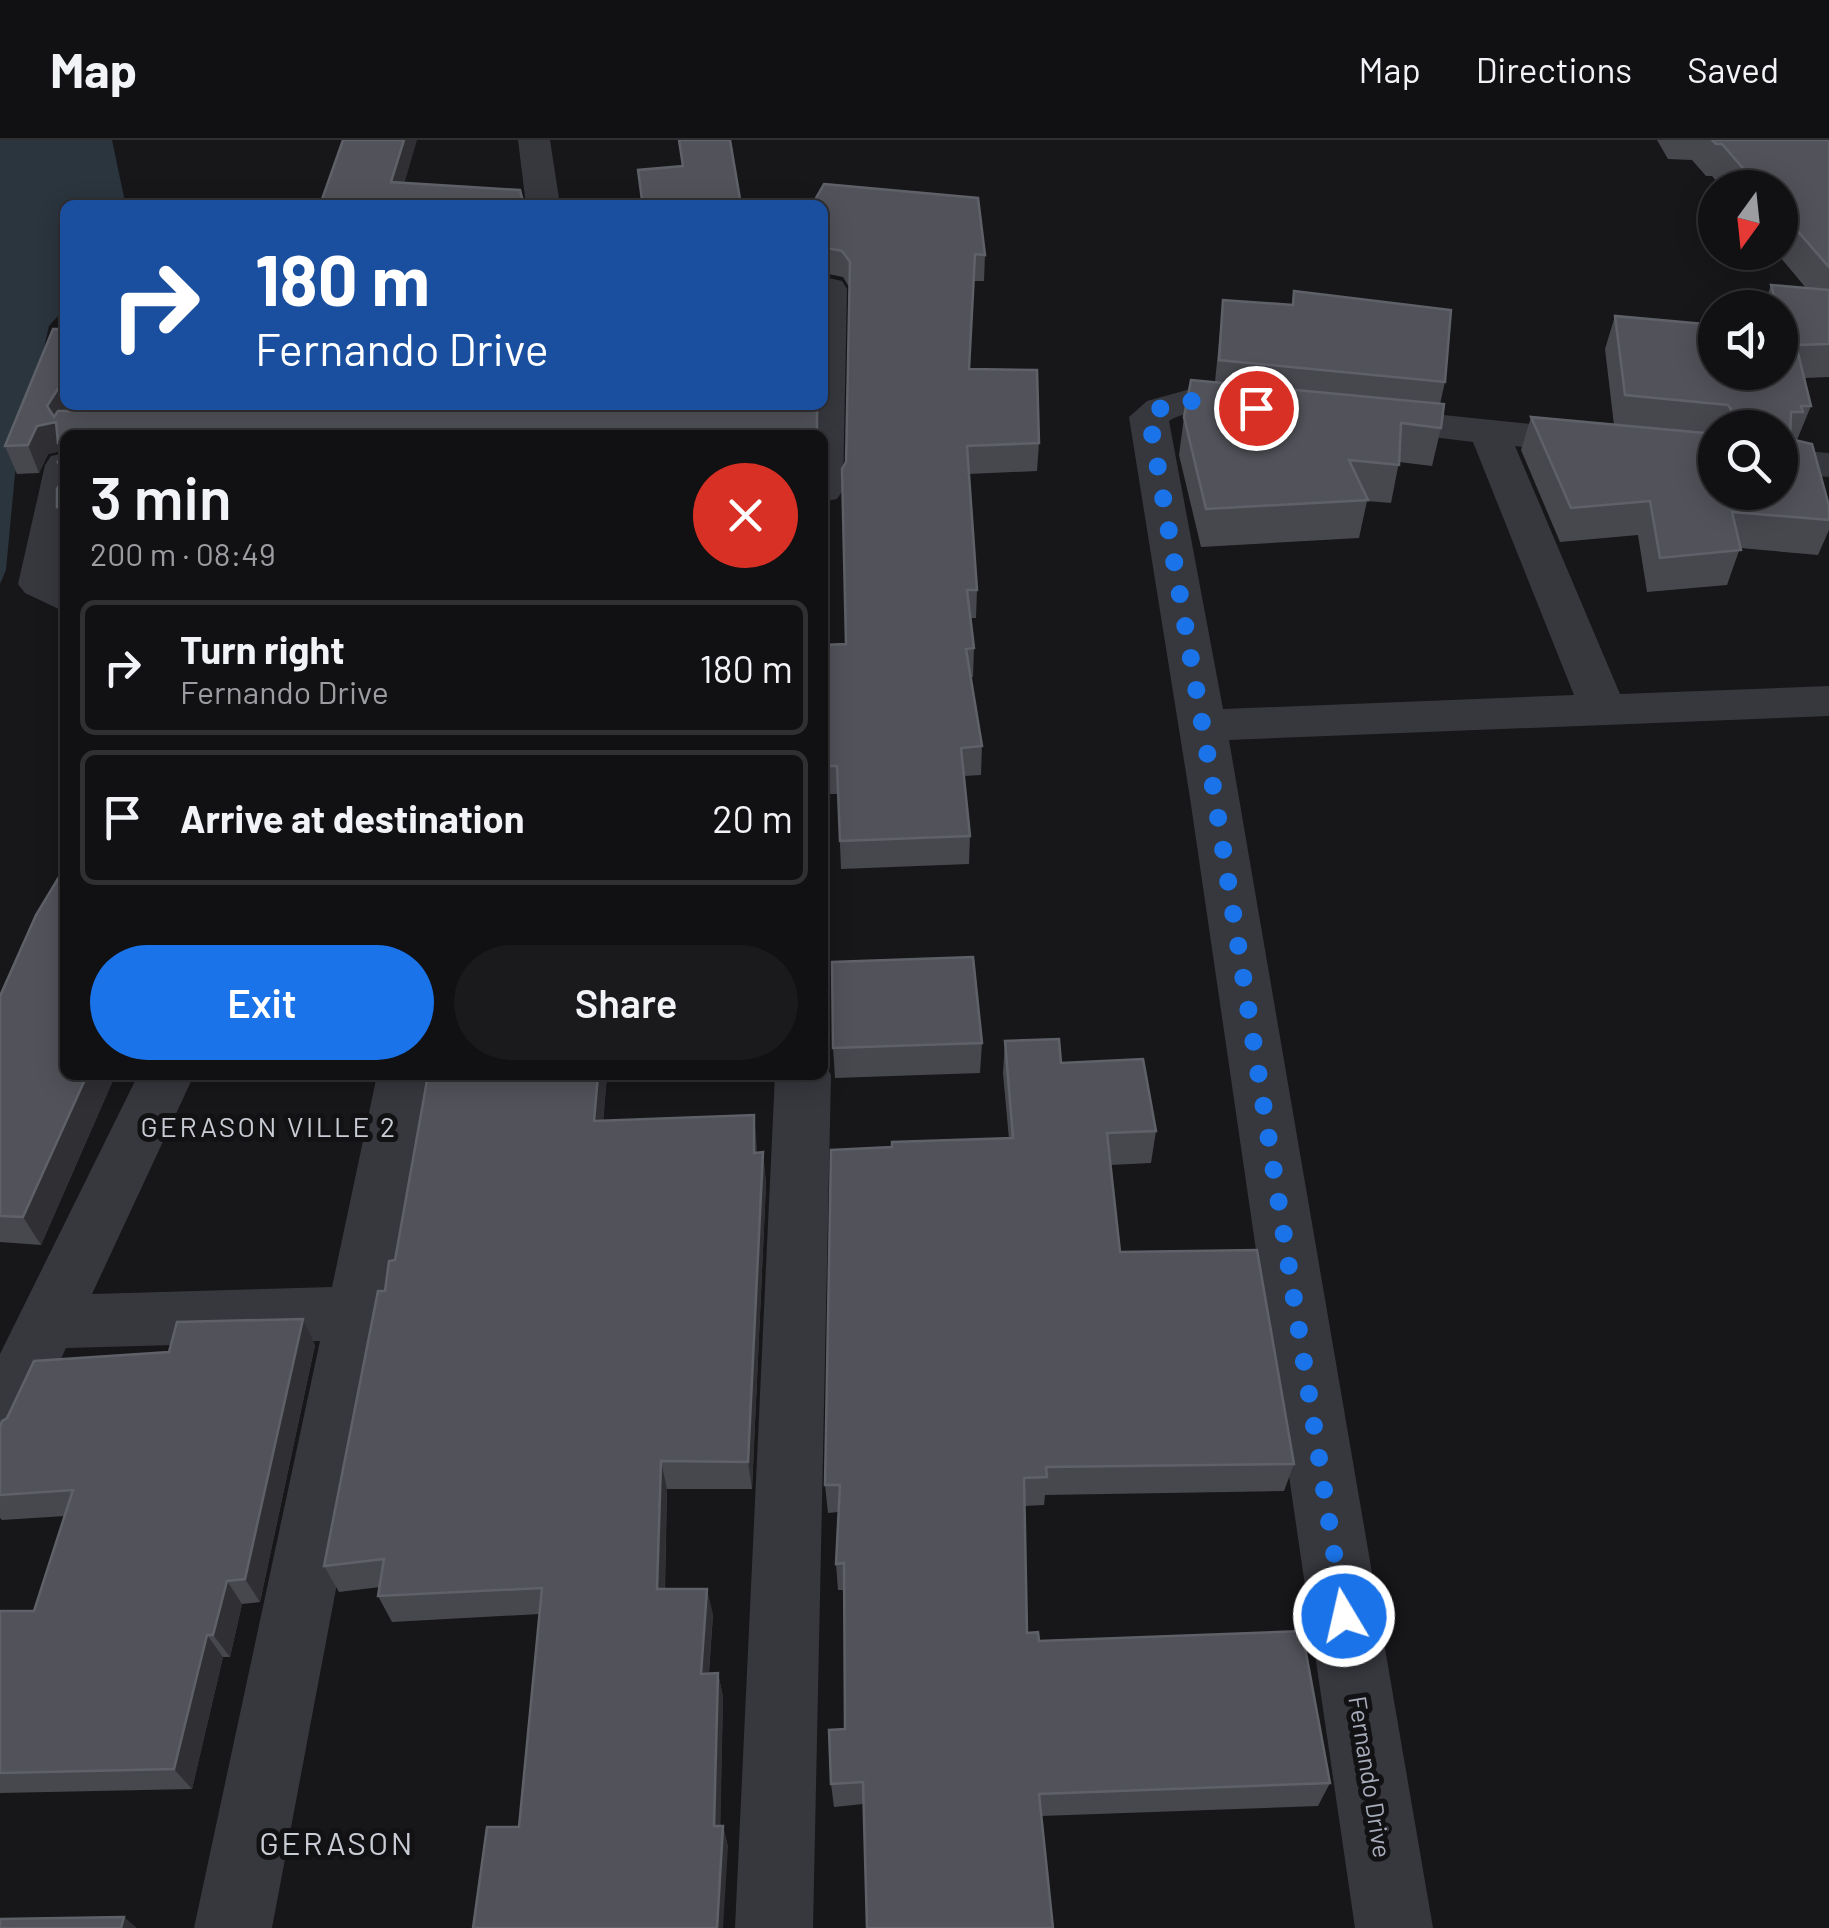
<!DOCTYPE html>
<meta charset="utf-8">
<style>
body{margin:0;font-family:Barlow,sans-serif;background:#1a191c;color:#f1f3f6;height:100vh;display:flex;flex-direction:column;font-size:38px;white-space:nowrap}
*{box-sizing:border-box;margin:0}
p{font-size:32px;color:#9c9da0}
.icon{flex:none;width:55px;height:55px;fill:none;stroke:currentColor;stroke-width:2;stroke-linecap:round;stroke-linejoin:round}
.map{position:relative;flex:1;overflow:hidden}
.details{position:absolute;left:60px;top:290px;width:768px;height:650px;display:flex;flex-direction:column;background:#111013;border-radius:15px;box-shadow:0 5px 25px #0003,0 0 0 2px #303033}
.details>*{flex:none}
.guide{position:absolute;left:60px;top:60px;width:768px;height:210px;border-radius:15px;box-shadow:0 5px 25px #0003,0 0 0 2px #303033;background:#1a4fa0;color:#fff;overflow:hidden}
.needle{width:65px;rotate:195deg}
.fabs{position:absolute;left:1698px;top:30px;display:grid;gap:20px}
.fabs a{display:grid;place-items:center;width:100px;height:100px;border-radius:50%;background:#111013;box-shadow:0 5px 25px #0003,0 0 0 2px #303033;font-size:50px}
.pin{position:absolute;display:grid;place-items:center;width:85px;height:85px;color:#fff;margin:-42px;border:5px solid #fff;border-radius:50%;box-shadow:0 2px 10px #0007}
.me{position:absolute;width:110px;margin:-55px;rotate:351deg;stroke-linejoin:round;filter:drop-shadow(0 0 8px #0008)}
.turn{display:flex;align-items:center;gap:35px;height:210px;padding:0 30px;font-size:45px}
.turn .icon{width:130px;height:130px;stroke-width:2.5}
.turn b{display:block;font-size:70px;line-height:85px}
.round{display:grid;place-items:center;flex:none;width:105px;height:105px;border-radius:52px;background:#1a191c}
.overview{display:flex;align-items:center;justify-content:space-between;height:170px;padding:0 30px}
h1{font-size:60px;font-weight:600;line-height:75px}
.primary-button{display:flex;gap:20px;margin-top:auto;padding:20px 30px}
.primary-button a{flex:1;height:115px;border-radius:60px;background:#1a73e8;color:#fff;font-size:40px;font-weight:600;line-height:115px;text-align:center}
.primary-button a+a{background:#1a191c;color:#f1f3f6}
ul{padding:0;list-style:none}
li{display:flex;align-items:center;gap:30px;height:135px;margin:0 20px 15px;padding:0 10px;border:5px solid #303033;border-radius:15px}
li div{flex:1}
li b{display:block;font-size:38px}
li em{font-style:normal}
header{display:flex;align-items:center;gap:60px;box-sizing:border-box;height:140px;padding:0 50px;background:#111013;border-bottom:2px solid #303033}
header strong{font-size:48px}
nav{display:flex;gap:55px;margin-inline-start:auto;font-size:35px}
.map>svg:first-child{display:block}
</style>
<header>
<strong>Map</strong>
<nav><a>Map</a><a>Directions</a><a>Saved</a></nav>
</header>
<div class="map">
<svg width="1829" height="1788" viewBox="0 0 1829 1788">
<rect width="100%" height="100%" fill="#171619"/>
<path fill="#2b353e" d="M 0,0 L 112,0 L 124,57 L 121,65 L 65,65 L 65,168 L 49,186 L 15,334 L 6,430 L 0,444 Z"/>
<g fill="none" stroke-linecap="round" stroke-linejoin="round">
<path fill="#37383e" fill-rule="evenodd" d="M 518,0 L 550,0 L 560,65 L 526,65 Z
M 829,138 L 842,141 L 847,149 L 843,350 L 837,359 L 822,362 L 822,295 L 804,295 L 805,265 L 822,265 L 822,140 Z
M 1187,250 L 1274,260 L 1280,268 L 1274,276 C 1240,285 1201,261 1169,281 L 1223,569 L 1574,555 L 1473,302 L 1351,287 L 1345,279 L 1351,271 L 1365,267 L 1715,303 L 1715,327 L 1515,306 L 1620,554 L 1829,546 L 1829,576 L 1229,600 L 1433,1788 L 1355,1788 L 1190,658 L 1129,277 L 1147,261 Z
M 301,265 L 341,265 L 331,295 L 291,295 Z
M 522,265 L 562,265 L 556,295 L 516,295 Z
M 1780,309 L 1829,313 L 1829,337 L 1780,333 Z
M 65,313 L 65,472 L 25,453 L 18,444 L 45,325 L 51,316 Z
M 822,919 L 831,935 L 813,1788 L 735,1788 L 775,935 L 822,935 Z
M 138,935 L 194,935 L 92,1154 L 332,1147 L 377,935 L 433,935 L 272,1788 L 194,1788 L 320,1201 L 66,1208 L 23,1302 L 0,1310 L 0,1214 Z"/>
</g>
<path fill="#47484e" fill-rule="evenodd" d="M 1657,0 L 1829,0 L 1829,237 L 1804,238 L 1811,266 L 1797,300 L 1829,366 L 1829,390 L 1818,415 L 1740,408 L 1727,445 L 1647,452 L 1638,395 L 1560,402 L 1521,310 L 1531,277 L 1614,285 L 1605,209 L 1615,176 L 1780,232 L 1780,168 L 1763,168 L 1771,145 L 1806,148 L 1776,112 L 1780,112 L 1780,48 L 1722,48 L 1712,36 L 1706,36 L 1692,20 L 1668,19 ZM 1715,288 L 1780,288 L 1715,352 Z
M 822,65 L 985,115 L 984,141 L 974,141 L 969,229 L 1039,303 L 1037,331 L 969,334 L 977,450 L 976,478 L 970,478 L 974,508 L 973,537 L 971,537 L 982,606 L 981,635 L 964,636 L 970,696 L 969,724 L 841,729 L 838,654 L 822,654 L 822,505 L 846,504 L 846,322 L 849,147 L 843,137 L 828,134 Z
M 1223,160 L 1445,242 L 1440,264 L 1441,288 L 1432,326 L 1399,322 L 1391,363 L 1367,361 L 1359,398 L 1201,407 L 1179,315 L 1184,277 L 1215,242 Z
M 65,265 L 76,265 L 72,271 L 90,271 L 94,265 L 298,265 L 296,270 L 326,270 L 327,265 L 519,265 L 518,270 L 554,270 L 801,265 L 65,295 L 65,386 L 57,367 L 64,337 L 58,322 L 62,314 L 61,311 L 48,314 L 39,333 L 17,334 L 5,306 Z
M 0,856 L 65,935 L 128,935 L 127,939 L 114,938 L 41,1105 L 0,1102 Z
M 1005,901 L 1061,923 L 1156,991 L 1151,1023 L 1110,1025 L 1120,1112 L 1294,1324 L 1284,1351 L 1045,1355 L 1044,1365 L 1024,1366 L 1027,1493 L 1039,1501 L 1330,1643 L 1318,1666 L 1041,1676 L 863,1664 L 834,1667 L 831,1644 L 845,1589 L 845,1450 L 838,1450 L 836,1424 L 838,1372 L 828,1373 L 825,1345 L 892,1007 L 1009,999 L 1003,933 Z
M 982,903 L 980,933 L 835,938 L 833,908 Z
M 428,935 L 607,935 L 603,980 L 757,1007 L 757,1012 L 763,1012 L 766,1044 L 752,1349 L 667,1349 L 665,1449 L 713,1474 L 709,1533 L 718,1533 L 723,1557 L 720,1686 L 723,1686 L 728,1707 L 519,1687 L 540,1474 L 392,1482 L 378,1456 L 380,1447 L 339,1452 L 324,1426 L 385,1151 L 395,1120 Z
M 315,1205 L 260,1462 L 242,1464 L 230,1517 L 223,1517 L 192,1649 L 0,1653 L 0,1471 L 34,1471 L 65,1376 L 2,1380 L 0,1378 L 0,1355 Z"/>
<path fill="#303034" d="M 404,0 L 417,0 L 398,65 L 391,42 Z
M 827,108 L 828,134 L 822,138 L 822,110 Z
M 65,238 L 65,265 L 76,265 L 60,290 L 58,303 L 61,311 L 48,314 L 39,333 L 28,305 L 47,266 Z
M 281,265 L 298,265 L 289,295 L 280,270 Z
M 509,265 L 519,265 L 514,295 L 508,270 Z
M 87,935 L 113,935 L 114,938 L 41,1105 L 23,1077 Z
M 598,935 L 607,935 L 601,1012 L 594,981 Z
M 754,975 L 757,1007 L 757,1044 L 754,1013 Z
M 763,1012 L 766,1044 L 752,1349 L 748,1322 Z
M 303,1179 L 315,1205 L 260,1462 L 245,1439 Z
M 661,1321 L 667,1349 L 664,1475 L 657,1449 Z
M 227,1441 L 242,1464 L 230,1517 L 213,1495 Z
M 707,1449 L 713,1474 L 707,1558 L 701,1534 Z
M 207,1495 L 223,1517 L 192,1649 L 174,1629 Z
M 718,1533 L 723,1557 L 720,1707 L 714,1686 Z
M 723,1686 L 728,1707 L 723,1788 L 717,1788 Z
M 124,1777 L 137,1788 L 121,1788 Z"/>
<path fill="#52535a" stroke="#5f6169" stroke-width="2.5" d="M 343,0 L 404,0 L 391,42 L 520,50 L 524,65 L 320,65 Z
M 679,0 L 730,0 L 741,65 L 639,65 L 642,60 L 638,30 L 683,26 Z
M 1712,0 L 1829,0 L 1829,127 L 1780,71 L 1780,48 L 1760,48 L 1722,4 L 1716,4 Z
M 824,44 L 978,58 L 985,115 L 975,114 L 969,229 L 1037,230 L 1039,303 L 967,306 L 977,450 L 967,450 L 974,508 L 966,509 L 982,606 L 961,608 L 970,696 L 840,701 L 837,626 L 822,626 L 822,505 L 846,504 L 842,329 L 846,322 L 850,122 L 842,111 L 827,108 L 822,110 L 822,65 L 812,65 Z
M 1771,145 L 1829,150 L 1829,204 L 1796,205 L 1811,266 L 1801,266 L 1803,272 L 1791,272 L 1790,299 L 1812,304 L 1829,366 L 1829,380 L 1732,372 L 1741,410 L 1660,418 L 1650,361 L 1571,368 L 1531,277 L 1715,294 L 1715,352 L 1780,352 L 1780,288 L 1731,288 L 1731,269 L 1728,265 L 1625,255 L 1615,176 L 1715,185 L 1715,232 L 1780,232 L 1780,191 L 1783,192 L 1780,179 L 1780,168 L 1777,168 Z
M 1294,151 L 1451,170 L 1445,242 L 1219,220 L 1223,160 L 1293,165 Z
M 53,189 L 65,189 L 65,238 L 47,266 L 54,277 L 58,271 L 90,271 L 94,265 L 281,265 L 280,270 L 326,270 L 327,265 L 509,265 L 508,270 L 554,270 L 555,265 L 800,265 L 800,270 L 817,271 L 817,295 L 65,295 L 65,303 L 58,303 L 56,282 L 37,286 L 28,305 L 5,306 Z
M 1191,240 L 1444,264 L 1441,288 L 1401,283 L 1399,325 L 1349,320 L 1368,360 L 1206,369 L 1184,277 Z
M 65,307 L 65,322 L 58,322 Z
M 65,335 L 65,367 L 57,367 L 57,349 Z
M 65,727 L 65,935 L 87,935 L 23,1077 L 0,1076 L 0,856 L 36,775 Z
M 973,817 L 982,903 L 833,908 L 832,822 Z
M 1059,899 L 1061,923 L 1143,919 L 1156,991 L 1107,993 L 1120,1112 L 1257,1110 L 1294,1324 L 1046,1327 L 1047,1337 L 1024,1338 L 1027,1493 L 1038,1492 L 1039,1501 L 1302,1491 L 1330,1643 L 1039,1654 L 1053,1788 L 867,1788 L 863,1642 L 831,1644 L 829,1590 L 845,1589 L 844,1423 L 836,1424 L 840,1345 L 825,1345 L 831,1010 L 892,1007 L 892,1002 L 1013,998 L 1005,901 Z
M 428,935 L 598,935 L 594,981 L 754,975 L 754,1013 L 763,1012 L 748,1322 L 661,1321 L 657,1449 L 707,1449 L 701,1534 L 718,1533 L 714,1686 L 723,1686 L 717,1788 L 473,1788 L 487,1687 L 519,1687 L 542,1448 L 378,1456 L 384,1419 L 324,1426 L 378,1151 L 385,1151 L 389,1121 L 395,1120 Z
M 303,1179 L 245,1439 L 227,1441 L 213,1495 L 207,1495 L 174,1629 L 0,1633 L 0,1471 L 34,1471 L 73,1350 L 0,1355 L 0,1287 L 2,1281 L 7,1278 L 34,1221 L 169,1212 L 177,1182 Z
M 124,1777 L 121,1788 L 0,1788 L 0,1779 Z"/>
<g fill="none" stroke-linecap="round" stroke-linejoin="round">
<path stroke="#1a73e8" stroke-width="18" stroke-dasharray="0 32.4" d="M 1256,268 C 1220,264 1178,251 1149,276 L 1215,658 L 1344,1476"/>
</g>
<g text-anchor="middle" stroke-width="10" stroke-linejoin="round" paint-order="stroke">
<g font-size="25" fill="#a7acba" stroke="#121114">
<text transform="translate(1370 1637) rotate(81)" y="9">Fernando Drive</text>
</g>
<g font-size="28" letter-spacing="2.5" fill="#c9ccd5" stroke="#121114">
<text x="269" y="997">GERASON VILLE 2</text>
</g>
<g font-size="32" letter-spacing="2.5" fill="#c9ccd5" stroke="#121114">
<text x="337" y="1715">GERASON</text>
</g>
</g>
</svg>
<div class="fabs">
<a><svg class="needle" viewBox="-14 -14 28 28"><path d="M0-13l5 13h-10z" fill="#e53935"/><path d="M0 13l5-13h-10z" fill="#9c9da0"/></svg></a>
<a><svg class="icon" aria-label="sound" viewBox="0 0 24 24"><path d="M4 9h4l5-4v14l-5-4H4zM17 9q2 3 0 6"/></svg></a>
<a><svg class="icon" aria-label="search" viewBox="0 0 24 24"><circle cx="10" cy="10" r="6"/><path d="M15 15l6 6"/></svg></a>
</div>
<div class="pin" style="left:1256px;top:268px;background:#d93025"><svg class="icon" aria-label="arrive" viewBox="0 0 24 24"><path d="M6 21V4h12l-3 4 3 4H6"/></svg></div>
<svg class="me" style="left:1344px;top:1476px" viewBox="-20 -20 40 40"><circle r="17" fill="#1a73e8" stroke="#fff" stroke-width="3"/><path d="M0-11L8 9 0 5-8 9z" fill="#fff"/></svg>
<div class="guide">
<div class="turn"><svg class="icon" aria-label="right" viewBox="0 0 24 24"><path d="M7 20v-9h11M14 6l5 5-5 5"/></svg><div><b>180 m</b>Fernando Drive</div></div>
</div>
<section class="details">
<div class="overview"><div><h1>3 min</h1><p>200 m · 08:49</p></div><a class="round" style="background:#d93025;color:#fff"><svg class="icon" aria-label="close" viewBox="0 0 24 24"><path d="M6 6l12 12M18 6L6 18"/></svg></a></div>
<ul>
<li><svg class="icon" aria-label="right" viewBox="0 0 24 24"><path d="M7 20v-9h11M14 6l5 5-5 5"/></svg><div><b>Turn right</b><p>Fernando Drive</p></div><em>180 m</em></li>
<li><svg class="icon" aria-label="arrive" viewBox="0 0 24 24"><path d="M6 21V4h12l-3 4 3 4H6"/></svg><div><b>Arrive at destination</b></div><em>20 m</em></li>
</ul>
<div class="primary-button"><a>Exit</a><a>Share</a></div>
</section>
</div>
